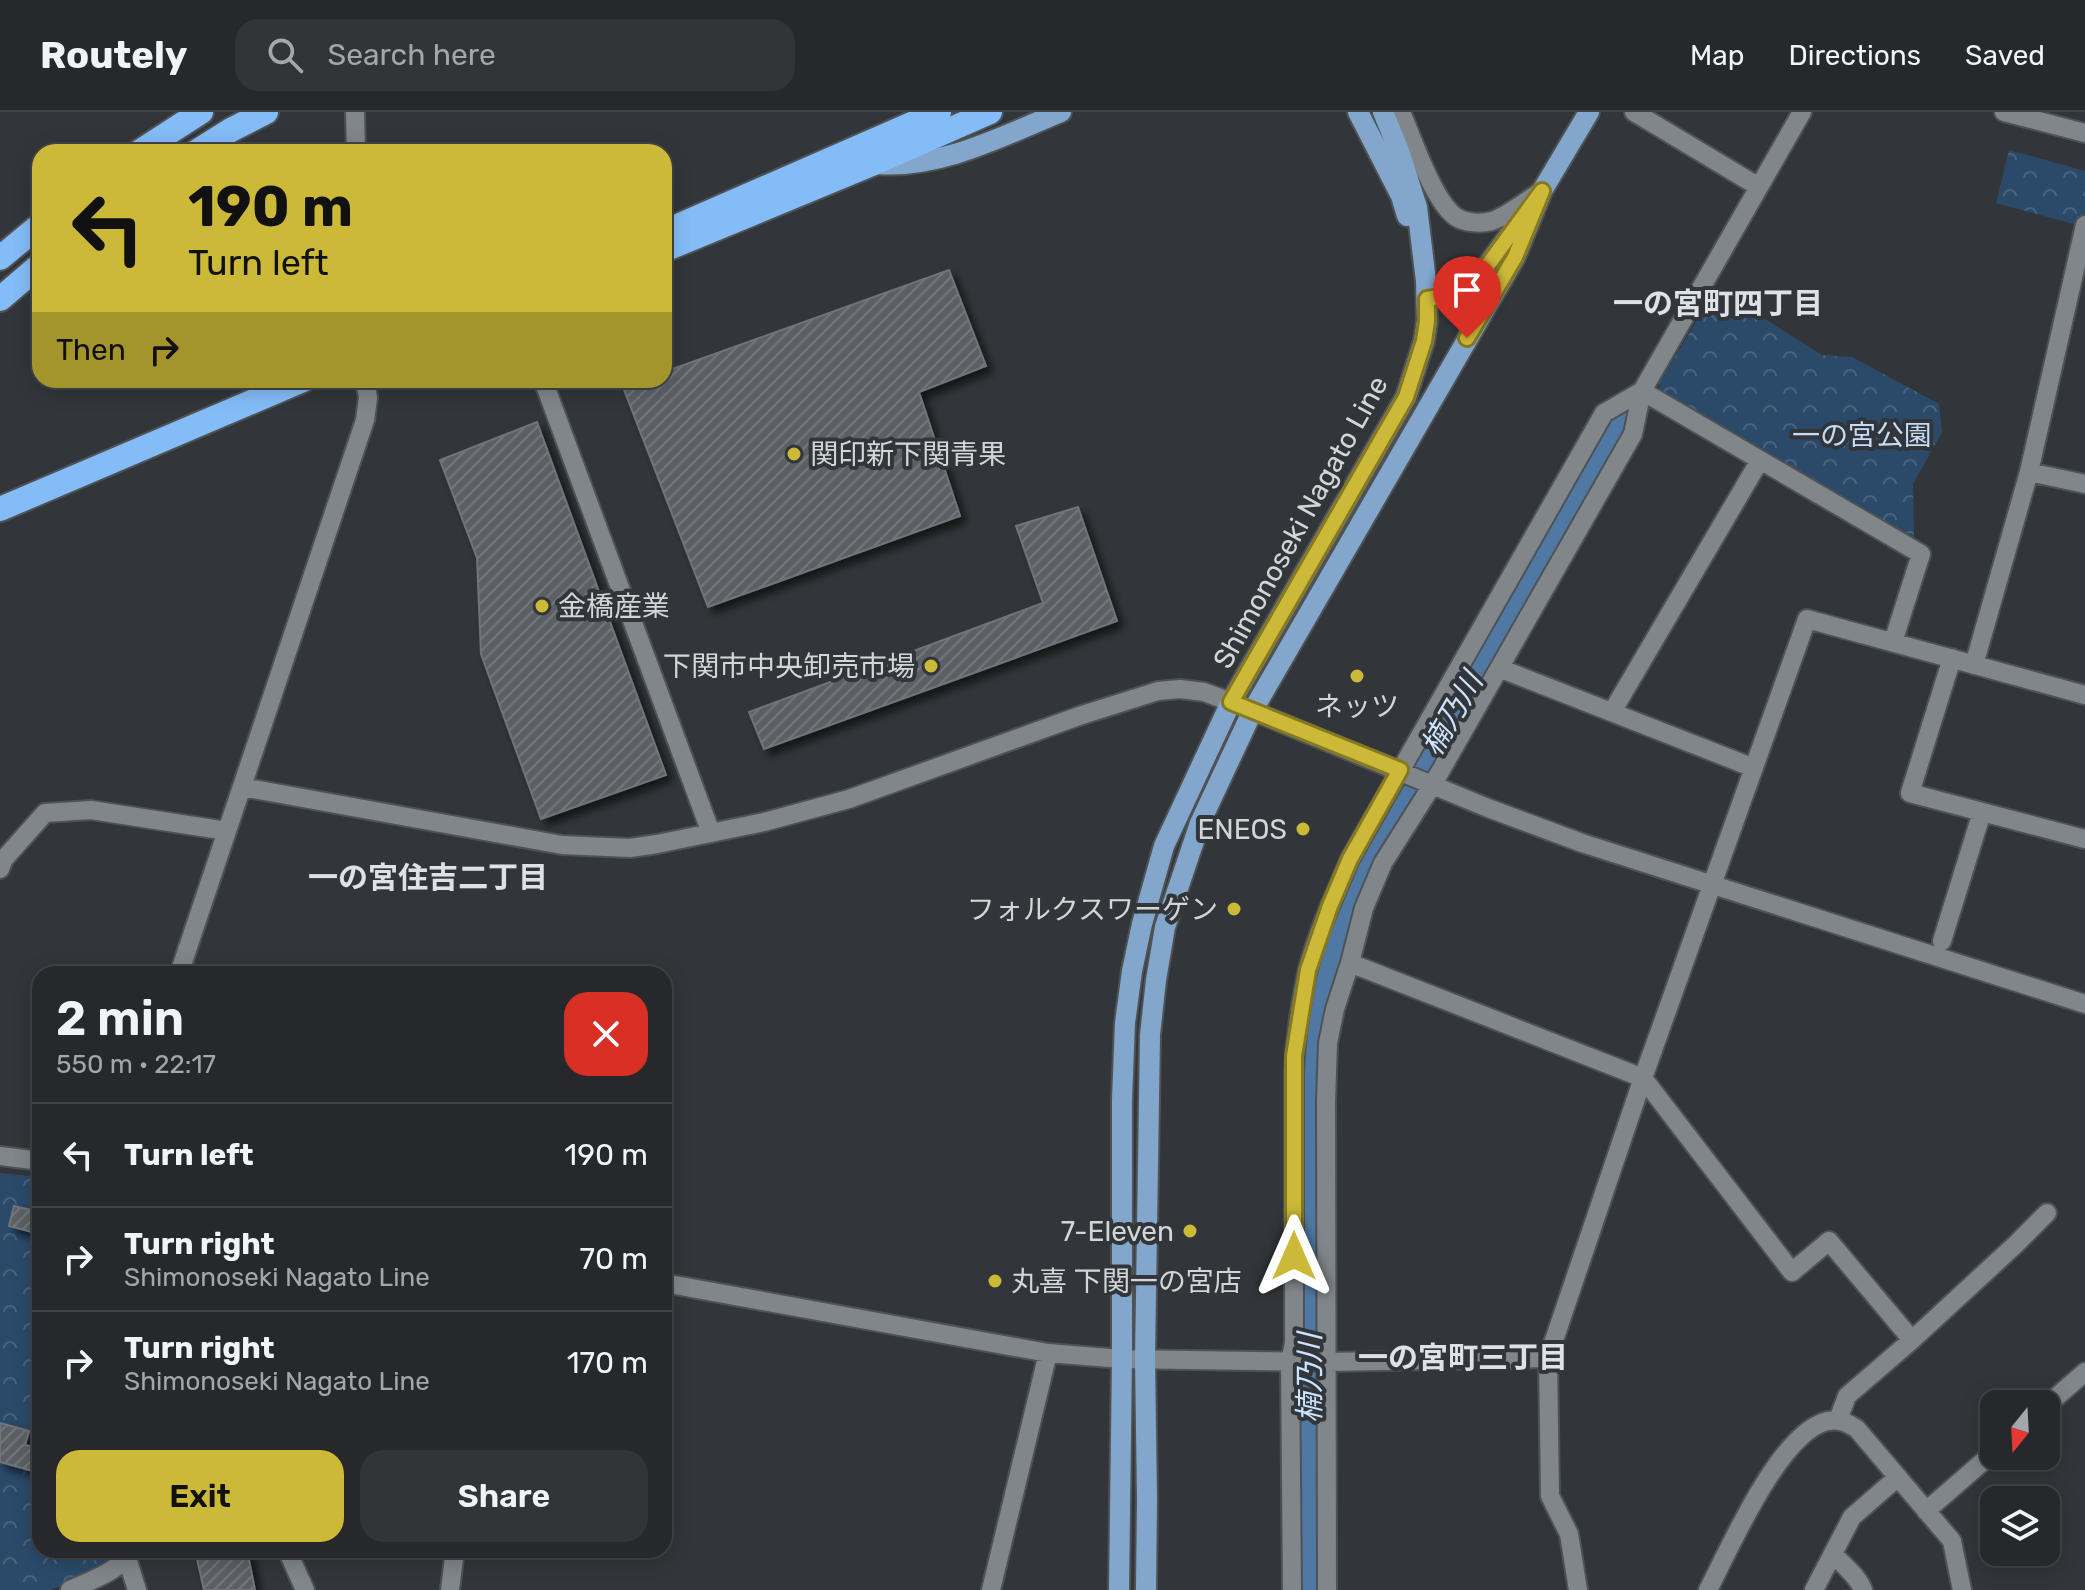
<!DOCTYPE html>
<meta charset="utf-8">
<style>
body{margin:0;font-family:Rubik,"Noto Sans JP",sans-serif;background:#323438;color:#f1f3f6;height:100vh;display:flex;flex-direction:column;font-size:30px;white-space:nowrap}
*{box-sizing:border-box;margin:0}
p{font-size:26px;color:#a4a6a9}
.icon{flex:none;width:44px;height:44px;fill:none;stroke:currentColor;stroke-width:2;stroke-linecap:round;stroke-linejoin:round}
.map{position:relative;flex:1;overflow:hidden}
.details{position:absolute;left:32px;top:854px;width:640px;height:592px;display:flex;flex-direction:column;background:#26282c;border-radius:24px;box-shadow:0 4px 20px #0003,0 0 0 2px #424448}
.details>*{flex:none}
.guide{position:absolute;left:32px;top:32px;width:640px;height:244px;border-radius:24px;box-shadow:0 4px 20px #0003,0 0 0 2px #424448;background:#ccb938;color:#111;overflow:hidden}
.needle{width:52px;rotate:198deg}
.controls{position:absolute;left:1980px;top:1278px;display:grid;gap:16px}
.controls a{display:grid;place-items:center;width:80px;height:80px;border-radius:16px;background:#26282c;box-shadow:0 4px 20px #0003,0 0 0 2px #424448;font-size:40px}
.pin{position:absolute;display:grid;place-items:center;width:68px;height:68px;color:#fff;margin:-82px -34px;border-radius:50% 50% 50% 0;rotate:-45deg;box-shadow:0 0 8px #0007}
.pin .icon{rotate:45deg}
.me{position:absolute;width:88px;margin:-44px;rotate:0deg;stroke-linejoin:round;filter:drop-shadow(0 0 6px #0008)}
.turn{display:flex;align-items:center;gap:28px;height:168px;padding:0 24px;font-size:36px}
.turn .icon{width:104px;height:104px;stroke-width:2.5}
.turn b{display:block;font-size:56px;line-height:68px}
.then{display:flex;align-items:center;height:76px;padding:0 24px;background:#0003;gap:16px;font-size:30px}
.round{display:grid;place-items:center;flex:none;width:84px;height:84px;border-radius:24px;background:#323438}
.summary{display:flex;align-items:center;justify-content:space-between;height:136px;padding:0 24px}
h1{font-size:48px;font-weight:600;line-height:60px}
.button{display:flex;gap:16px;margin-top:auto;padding:16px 24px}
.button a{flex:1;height:92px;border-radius:24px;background:#ccb938;color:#111;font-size:32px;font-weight:600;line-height:92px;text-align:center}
.button a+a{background:#323438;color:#f1f3f6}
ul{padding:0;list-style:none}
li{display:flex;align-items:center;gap:24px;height:104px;padding:0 24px;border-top:2px solid #424448}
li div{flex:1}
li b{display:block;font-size:30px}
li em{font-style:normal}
header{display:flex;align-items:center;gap:48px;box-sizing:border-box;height:112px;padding:0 40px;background:#26282c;border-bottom:2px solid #424448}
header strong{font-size:38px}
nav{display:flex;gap:44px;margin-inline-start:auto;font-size:28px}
.search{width:560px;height:72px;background:#323438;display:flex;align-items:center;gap:20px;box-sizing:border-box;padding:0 28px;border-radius:24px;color:#a4a6a9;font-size:30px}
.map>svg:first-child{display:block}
</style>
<header>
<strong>Routely</strong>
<div class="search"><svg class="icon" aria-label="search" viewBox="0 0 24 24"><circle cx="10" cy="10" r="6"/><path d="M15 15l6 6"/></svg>Search here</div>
<nav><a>Map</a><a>Directions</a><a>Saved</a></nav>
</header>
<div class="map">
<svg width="2085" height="1478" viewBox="0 0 2085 1478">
<defs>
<pattern id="park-crowns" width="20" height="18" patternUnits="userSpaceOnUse" patternTransform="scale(2)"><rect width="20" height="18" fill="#2b4a6a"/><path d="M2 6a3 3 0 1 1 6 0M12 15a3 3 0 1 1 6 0" fill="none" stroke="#49637f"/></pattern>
<pattern id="building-hatch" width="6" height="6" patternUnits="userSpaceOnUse" patternTransform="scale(2)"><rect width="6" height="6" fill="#5c6065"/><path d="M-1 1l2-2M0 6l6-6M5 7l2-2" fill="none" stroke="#72767a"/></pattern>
<filter id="shadow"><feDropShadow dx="6" dy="6" stdDeviation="4" flood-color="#0009"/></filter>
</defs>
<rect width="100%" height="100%" fill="#32363a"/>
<path fill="url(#park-crowns)" d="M 2009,38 L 2085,59 L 2085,115 L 1996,91 Z
M 1714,175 L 1822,243 L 1852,245 L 1939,292 L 1942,320 L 1913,372 L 1914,429 L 1668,286 L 1660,278 L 1659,271 L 1704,197 L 1705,189 Z
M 0,1061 L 40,1065 L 40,1438 L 120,1438 L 110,1450 L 51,1478 L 0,1478 Z"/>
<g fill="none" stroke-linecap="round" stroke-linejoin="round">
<path stroke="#4f79a4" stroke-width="32" d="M 1310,1478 L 1311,948 L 1326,861 L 1347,794 L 1365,754 L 1617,314"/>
</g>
<path fill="url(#building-hatch)" stroke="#707479" stroke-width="2" filter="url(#shadow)" d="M 949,158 L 986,254 L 919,280 L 960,404 L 708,495 L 623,275 L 643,268 L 664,268 L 664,260 Z
M 537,310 L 666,663 L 541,707 L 481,542 L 477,446 L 440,348 Z
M 1078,395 L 1117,509 L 764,637 L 749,600 L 1043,491 L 1016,414 Z
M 14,1094 L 40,1100 L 40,1122 L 9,1114 Z
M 0,1311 L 29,1319 L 25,1333 L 40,1337 L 40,1361 L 0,1350 Z
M 195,1438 L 247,1438 L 255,1478 L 204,1478 Z"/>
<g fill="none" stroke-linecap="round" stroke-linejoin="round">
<defs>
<path id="minor" d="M 355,0 L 356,40
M 1401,0 C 1413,27 1433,89 1456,105 C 1465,111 1481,112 1492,109 C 1505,105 1528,88 1540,80
M 1634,0 L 1759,75
M 2004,0 L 2085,21
M 543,268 L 711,721
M 1642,279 L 1921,442 L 1893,530
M 2029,360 L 2085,372
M 1952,546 L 1910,681 L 2085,727
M 1974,553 L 2029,360 L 2085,113
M 1499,556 L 1754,656
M 1612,600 L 1760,348
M 242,675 L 562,733 L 630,736 L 657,732 L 764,710 L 849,687 L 1079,604 L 1158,579 L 1180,577 L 1204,580 L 1231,590 L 1488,696 L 1582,731 L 2085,892
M 0,757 L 4,747 L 45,701 L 91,698 L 227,719
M 1942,829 L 1982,700
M 1350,851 L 1643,966 L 1792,1160 L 1829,1129 L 1912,1228
M 179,862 L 365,308 L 368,286 L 365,268
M 0,1044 L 40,1049
M 664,1171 L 1048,1241 L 1122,1247 L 1326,1250 L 1548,1246
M 2046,1294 L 2085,1260
M 1838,1308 L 1847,1284 L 1912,1228 L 2015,1133 L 2047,1101
M 1926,1399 L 1994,1340
M 287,1438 L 305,1478
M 1833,1442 C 1843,1453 1858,1464 1863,1478
M 127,1446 L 137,1478
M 70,1478 C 91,1468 119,1460 132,1438
M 450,1478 L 455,1438
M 991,1478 L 1048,1241
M 1292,1478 L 1290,1250 L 1294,1231 L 1294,962 C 1295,930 1301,889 1308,857 C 1318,819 1335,783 1350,747 L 1604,301 L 1642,279
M 1327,1478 L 1326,989 L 1328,931 L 1335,897 L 1350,851 L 1364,796 L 1383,751 L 1433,672 L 1633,322 L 1642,279 L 1802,0
M 1578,1478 L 1569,1422 L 1550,1384 L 1548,1246 L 1643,966 L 1807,507 L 2085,583
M 1708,1478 C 1730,1436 1780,1319 1828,1309 C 1840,1307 1848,1311 1857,1317 L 1952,1429 L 1962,1478
M 1814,1478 L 1852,1405 L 1898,1365"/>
<path id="major" d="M 1358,0 L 1401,84 L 1407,104
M 878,52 C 940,57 1005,23 1061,0
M 1427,187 C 1447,184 1461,180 1477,168 L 1542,79 L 1589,0
M 1119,1478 L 1122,1247 L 1122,988 L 1125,911 L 1132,859 L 1142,812 L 1164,734 L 1231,590 L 1406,285 L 1424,229 L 1427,209 L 1426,169 L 1417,95 L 1399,39 L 1383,0
M 1146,1478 L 1147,1387 L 1145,1246 L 1150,923 L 1156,868 L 1165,815 L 1200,711 L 1253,598 L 1515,145 L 1542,79"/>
<path id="highway" d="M 139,40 L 201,0
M 196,40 L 231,18 L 266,0
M 664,120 L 939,0
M 664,138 L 872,52 L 990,0
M 0,146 L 40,113
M 0,187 L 40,153
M 0,397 L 303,268"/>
</defs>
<use href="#minor" stroke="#4e5255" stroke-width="22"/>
<use href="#major" stroke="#4e5255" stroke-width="24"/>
<use href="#highway" stroke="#4e5255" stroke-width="28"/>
<use href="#minor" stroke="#81868b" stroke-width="18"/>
<use href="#major" stroke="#83a6cc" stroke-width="20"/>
<use href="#highway" stroke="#84bcf7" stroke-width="24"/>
</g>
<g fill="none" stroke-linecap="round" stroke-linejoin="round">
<defs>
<path id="route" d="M 1294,1144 L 1294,944 L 1308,858 L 1330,794 L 1350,747 L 1400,658 L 1231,590 L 1406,285 L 1424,229 L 1427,209 L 1427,187 C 1447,184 1461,180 1477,168 L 1542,79 L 1515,145 L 1467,226"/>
</defs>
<use href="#route" stroke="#857824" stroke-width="20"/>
<use href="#route" stroke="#ccb938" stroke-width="14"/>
</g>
<g fill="#ccb938" stroke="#32363a" stroke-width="3">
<circle cx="794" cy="342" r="8"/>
<circle cx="542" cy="494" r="8"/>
<circle cx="931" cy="554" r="8"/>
<circle cx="1357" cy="564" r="8"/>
<circle cx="1303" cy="717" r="8"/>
<circle cx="1234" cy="797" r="8"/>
<circle cx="1190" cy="1119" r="8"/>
<circle cx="995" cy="1169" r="8"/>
</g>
<g text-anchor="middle" stroke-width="8" stroke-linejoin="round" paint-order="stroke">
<g font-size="28" fill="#c4dcf7" stroke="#32363a">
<text x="1862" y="333">一の宮公園</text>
</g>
<g font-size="28" fill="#d3d6d9" stroke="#32363a" text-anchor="end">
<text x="810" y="352" text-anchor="start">関印新下関青果</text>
<text x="558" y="504" text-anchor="start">金橋産業</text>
<text x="915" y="564">下関市中央卸売市場</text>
<text x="1357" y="604" text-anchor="middle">ネッツ</text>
<text x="1287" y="727">ENEOS</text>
<text x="1218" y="807">フォルクスワーゲン</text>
<text x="1174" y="1129">7-Eleven</text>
<text x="1011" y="1179" text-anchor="start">丸喜 下関一の宮店</text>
</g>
<g font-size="28" fill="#d3d6d9" stroke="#32363a">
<text transform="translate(1300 410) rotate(-61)" y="10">Shimonoseki Nagato Line</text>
</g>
<g font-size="30" font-weight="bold" fill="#dde2e8" stroke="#32363a">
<text x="1718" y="202">一の宮町四丁目</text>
<text x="428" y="776">一の宮住吉二丁目</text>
<text x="1463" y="1256">一の宮町三丁目</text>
</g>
<g font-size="30" font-style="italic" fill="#cbe3fe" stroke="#32363a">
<text transform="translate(1452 602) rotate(-60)" y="10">楠乃川</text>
<text transform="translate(1310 1266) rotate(-90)" y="10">楠乃川</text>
</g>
</g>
</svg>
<div class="controls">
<a><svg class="needle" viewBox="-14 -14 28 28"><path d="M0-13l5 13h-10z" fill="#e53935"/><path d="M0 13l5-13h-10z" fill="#a4a6a9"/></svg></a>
<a><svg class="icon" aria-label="layers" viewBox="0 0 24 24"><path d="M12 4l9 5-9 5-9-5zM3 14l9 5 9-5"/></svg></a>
</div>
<div class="pin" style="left:1467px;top:226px;background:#d93025"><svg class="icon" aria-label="arrive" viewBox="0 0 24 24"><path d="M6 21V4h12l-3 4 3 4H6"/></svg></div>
<svg class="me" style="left:1294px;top:1144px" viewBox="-20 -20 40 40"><path d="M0-17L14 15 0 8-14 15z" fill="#ccb938" stroke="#fff" stroke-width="4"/></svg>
<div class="guide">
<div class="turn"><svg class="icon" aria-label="left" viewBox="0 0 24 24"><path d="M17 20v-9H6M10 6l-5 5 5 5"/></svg><div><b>190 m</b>Turn left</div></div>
<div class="then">Then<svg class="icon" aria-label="right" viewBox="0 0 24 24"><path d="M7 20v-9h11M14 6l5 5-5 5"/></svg></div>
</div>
<section class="details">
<div class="summary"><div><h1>2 min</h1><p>550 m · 22:17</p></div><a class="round" style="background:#d93025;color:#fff"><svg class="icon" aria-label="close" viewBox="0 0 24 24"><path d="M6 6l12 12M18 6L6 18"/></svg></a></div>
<ul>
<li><svg class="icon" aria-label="left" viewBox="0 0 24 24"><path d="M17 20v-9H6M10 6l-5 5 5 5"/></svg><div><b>Turn left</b></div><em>190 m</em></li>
<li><svg class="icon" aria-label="right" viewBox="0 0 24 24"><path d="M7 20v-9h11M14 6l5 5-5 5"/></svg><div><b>Turn right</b><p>Shimonoseki Nagato Line</p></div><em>70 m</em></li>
<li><svg class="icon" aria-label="right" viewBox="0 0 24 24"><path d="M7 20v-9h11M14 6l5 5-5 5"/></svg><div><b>Turn right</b><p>Shimonoseki Nagato Line</p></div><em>170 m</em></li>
</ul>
<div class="button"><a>Exit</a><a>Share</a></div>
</section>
</div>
